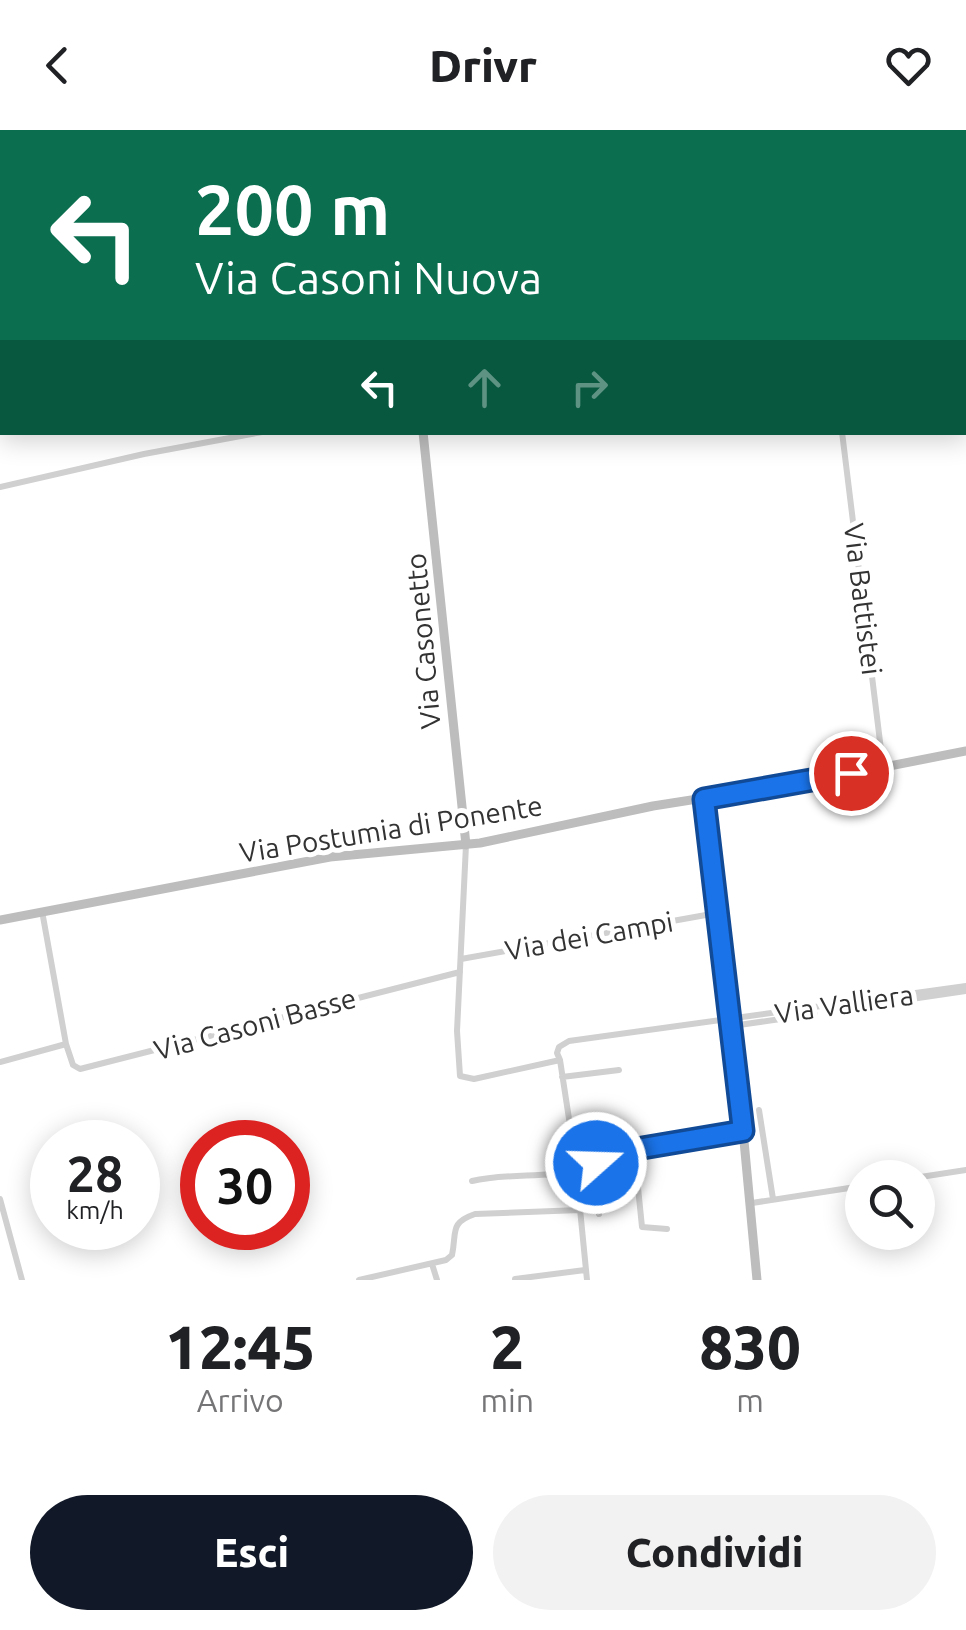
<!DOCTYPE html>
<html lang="it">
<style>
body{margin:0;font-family:Ubuntu,sans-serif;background:#f2f2f2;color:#202124;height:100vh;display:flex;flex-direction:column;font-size:38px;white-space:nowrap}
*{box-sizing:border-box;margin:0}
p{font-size:32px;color:#757577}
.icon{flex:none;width:55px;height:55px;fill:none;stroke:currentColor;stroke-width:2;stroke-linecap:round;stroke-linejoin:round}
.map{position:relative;height:1150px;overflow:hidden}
.sheet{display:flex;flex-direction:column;background:#fff;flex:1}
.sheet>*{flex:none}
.top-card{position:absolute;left:0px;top:0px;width:968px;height:305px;box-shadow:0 5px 25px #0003;background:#0b6e4f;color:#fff;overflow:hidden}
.buttons{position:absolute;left:845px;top:1030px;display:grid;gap:20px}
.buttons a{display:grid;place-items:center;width:90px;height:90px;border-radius:50%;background:#fff;box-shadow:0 5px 25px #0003;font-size:50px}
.speed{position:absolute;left:30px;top:990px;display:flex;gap:20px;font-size:50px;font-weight:700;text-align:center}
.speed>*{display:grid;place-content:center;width:130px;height:130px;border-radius:50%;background:#fff;box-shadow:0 5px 25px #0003;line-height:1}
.speed small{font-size:25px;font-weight:400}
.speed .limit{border:15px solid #d22;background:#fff;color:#111}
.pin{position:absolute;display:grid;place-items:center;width:85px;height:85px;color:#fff;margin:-42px;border:5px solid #fff;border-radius:50%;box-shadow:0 2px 10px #0007}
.me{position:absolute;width:110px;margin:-55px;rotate:70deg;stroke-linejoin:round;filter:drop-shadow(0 0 8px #0008)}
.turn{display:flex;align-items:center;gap:35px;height:210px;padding:0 30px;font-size:45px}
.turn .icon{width:130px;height:130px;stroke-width:2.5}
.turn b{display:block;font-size:70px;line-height:85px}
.lanes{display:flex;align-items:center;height:95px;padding:0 30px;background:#0003;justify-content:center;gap:50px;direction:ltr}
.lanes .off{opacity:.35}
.eta{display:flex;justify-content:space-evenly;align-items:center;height:170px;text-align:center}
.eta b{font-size:60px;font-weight:800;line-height:70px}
.primary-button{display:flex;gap:20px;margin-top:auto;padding:20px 30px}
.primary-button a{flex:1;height:115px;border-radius:60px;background:#111827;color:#fff;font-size:40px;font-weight:800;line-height:115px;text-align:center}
.primary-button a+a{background:#f2f2f2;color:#202124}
header{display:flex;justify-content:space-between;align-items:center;height:130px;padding:0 30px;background:#fff;font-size:45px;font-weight:800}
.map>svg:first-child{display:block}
</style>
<header><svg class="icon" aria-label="back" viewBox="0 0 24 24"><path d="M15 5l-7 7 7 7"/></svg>Drivr<svg class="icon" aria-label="heart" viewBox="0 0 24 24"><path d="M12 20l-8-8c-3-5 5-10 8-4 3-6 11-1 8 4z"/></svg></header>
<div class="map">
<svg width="966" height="1150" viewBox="0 0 966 1150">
<rect width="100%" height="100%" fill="#fff"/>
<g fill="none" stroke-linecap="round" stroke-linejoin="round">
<path stroke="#d0d0d0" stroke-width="6" d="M 802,0 L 802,2
M 965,96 L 966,95
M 842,302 L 883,636
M 0,357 L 144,324 L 262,302
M 466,715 L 457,901 L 460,946 L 474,949 L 560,930 L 575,1028 L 587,1150
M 461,829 L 717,783
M 857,877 L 966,861
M 732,896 L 815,884
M 66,914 L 73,935 L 80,939 L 460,842
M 560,930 L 557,923 L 559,917 L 569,911 L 966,856
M 0,932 L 66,914 L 42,781
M 562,947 L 619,940
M 759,980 L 773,1069
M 634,1018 L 642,1097 L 667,1099
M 595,1026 L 599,1084
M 575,1028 L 743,1001
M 914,1048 L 966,1040
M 472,1051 C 506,1043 542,1048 577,1041
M 0,1069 L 22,1150
M 752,1073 L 862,1056
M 432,1134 L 437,1150
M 515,1149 L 585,1140
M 359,1150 L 446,1130 L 452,1125 C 457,1102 449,1093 475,1084 L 580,1080"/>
<path stroke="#bdbdbd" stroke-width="9" d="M 341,0 L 342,2
M 423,302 L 466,715
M 703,669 L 737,936 L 757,1150
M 0,790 L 330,727 L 480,713 L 653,676 L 818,650 L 966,621"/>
</g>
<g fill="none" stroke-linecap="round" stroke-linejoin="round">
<defs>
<path id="route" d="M 596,1033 L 595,1026 L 743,1001 L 704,669 L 851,643"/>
</defs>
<use href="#route" stroke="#114b97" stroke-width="25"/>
<use href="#route" stroke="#1a73e8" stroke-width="18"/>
</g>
<g text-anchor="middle" stroke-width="10" stroke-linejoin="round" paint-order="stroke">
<g font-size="28" fill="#333" stroke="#fff">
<text transform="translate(863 469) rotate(83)" y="10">Via Battistei</text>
<text transform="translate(423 511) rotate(-95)" y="10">Via Casonetto</text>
<text transform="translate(391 699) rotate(-9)" y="10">Via Postumia di Ponente</text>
<text transform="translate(589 806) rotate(-10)" y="10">Via dei Campi</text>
<text transform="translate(844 874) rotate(-8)" y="10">Via Valliera</text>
<text transform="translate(255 894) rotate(-15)" y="10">Via Casoni Basse</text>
</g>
</g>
</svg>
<div class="buttons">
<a><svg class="icon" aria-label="search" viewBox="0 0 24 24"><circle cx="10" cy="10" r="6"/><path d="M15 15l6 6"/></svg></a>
</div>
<div class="speed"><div>28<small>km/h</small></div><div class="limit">30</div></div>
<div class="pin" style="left:851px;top:643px;background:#d93025"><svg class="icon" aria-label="arrive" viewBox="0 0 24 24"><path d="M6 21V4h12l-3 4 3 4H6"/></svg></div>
<svg class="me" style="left:596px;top:1033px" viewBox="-20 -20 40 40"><circle r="17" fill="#1a73e8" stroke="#fff" stroke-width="3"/><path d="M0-11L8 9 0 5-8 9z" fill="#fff"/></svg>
<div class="top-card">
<div class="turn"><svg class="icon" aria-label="left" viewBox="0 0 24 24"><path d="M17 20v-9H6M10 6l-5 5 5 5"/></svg><div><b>200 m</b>Via Casoni Nuova</div></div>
<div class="lanes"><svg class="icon" aria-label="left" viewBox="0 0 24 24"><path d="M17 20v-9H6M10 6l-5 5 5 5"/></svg><svg class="icon off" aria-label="ahead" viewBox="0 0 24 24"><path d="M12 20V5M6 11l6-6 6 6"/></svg><svg class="icon off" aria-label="right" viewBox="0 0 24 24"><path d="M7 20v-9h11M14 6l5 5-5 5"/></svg></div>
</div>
</div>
<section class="sheet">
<div class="eta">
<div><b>12:45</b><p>Arrivo</p></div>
<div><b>2</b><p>min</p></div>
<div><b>830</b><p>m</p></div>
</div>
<div class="primary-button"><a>Esci</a><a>Condividi</a></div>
</section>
